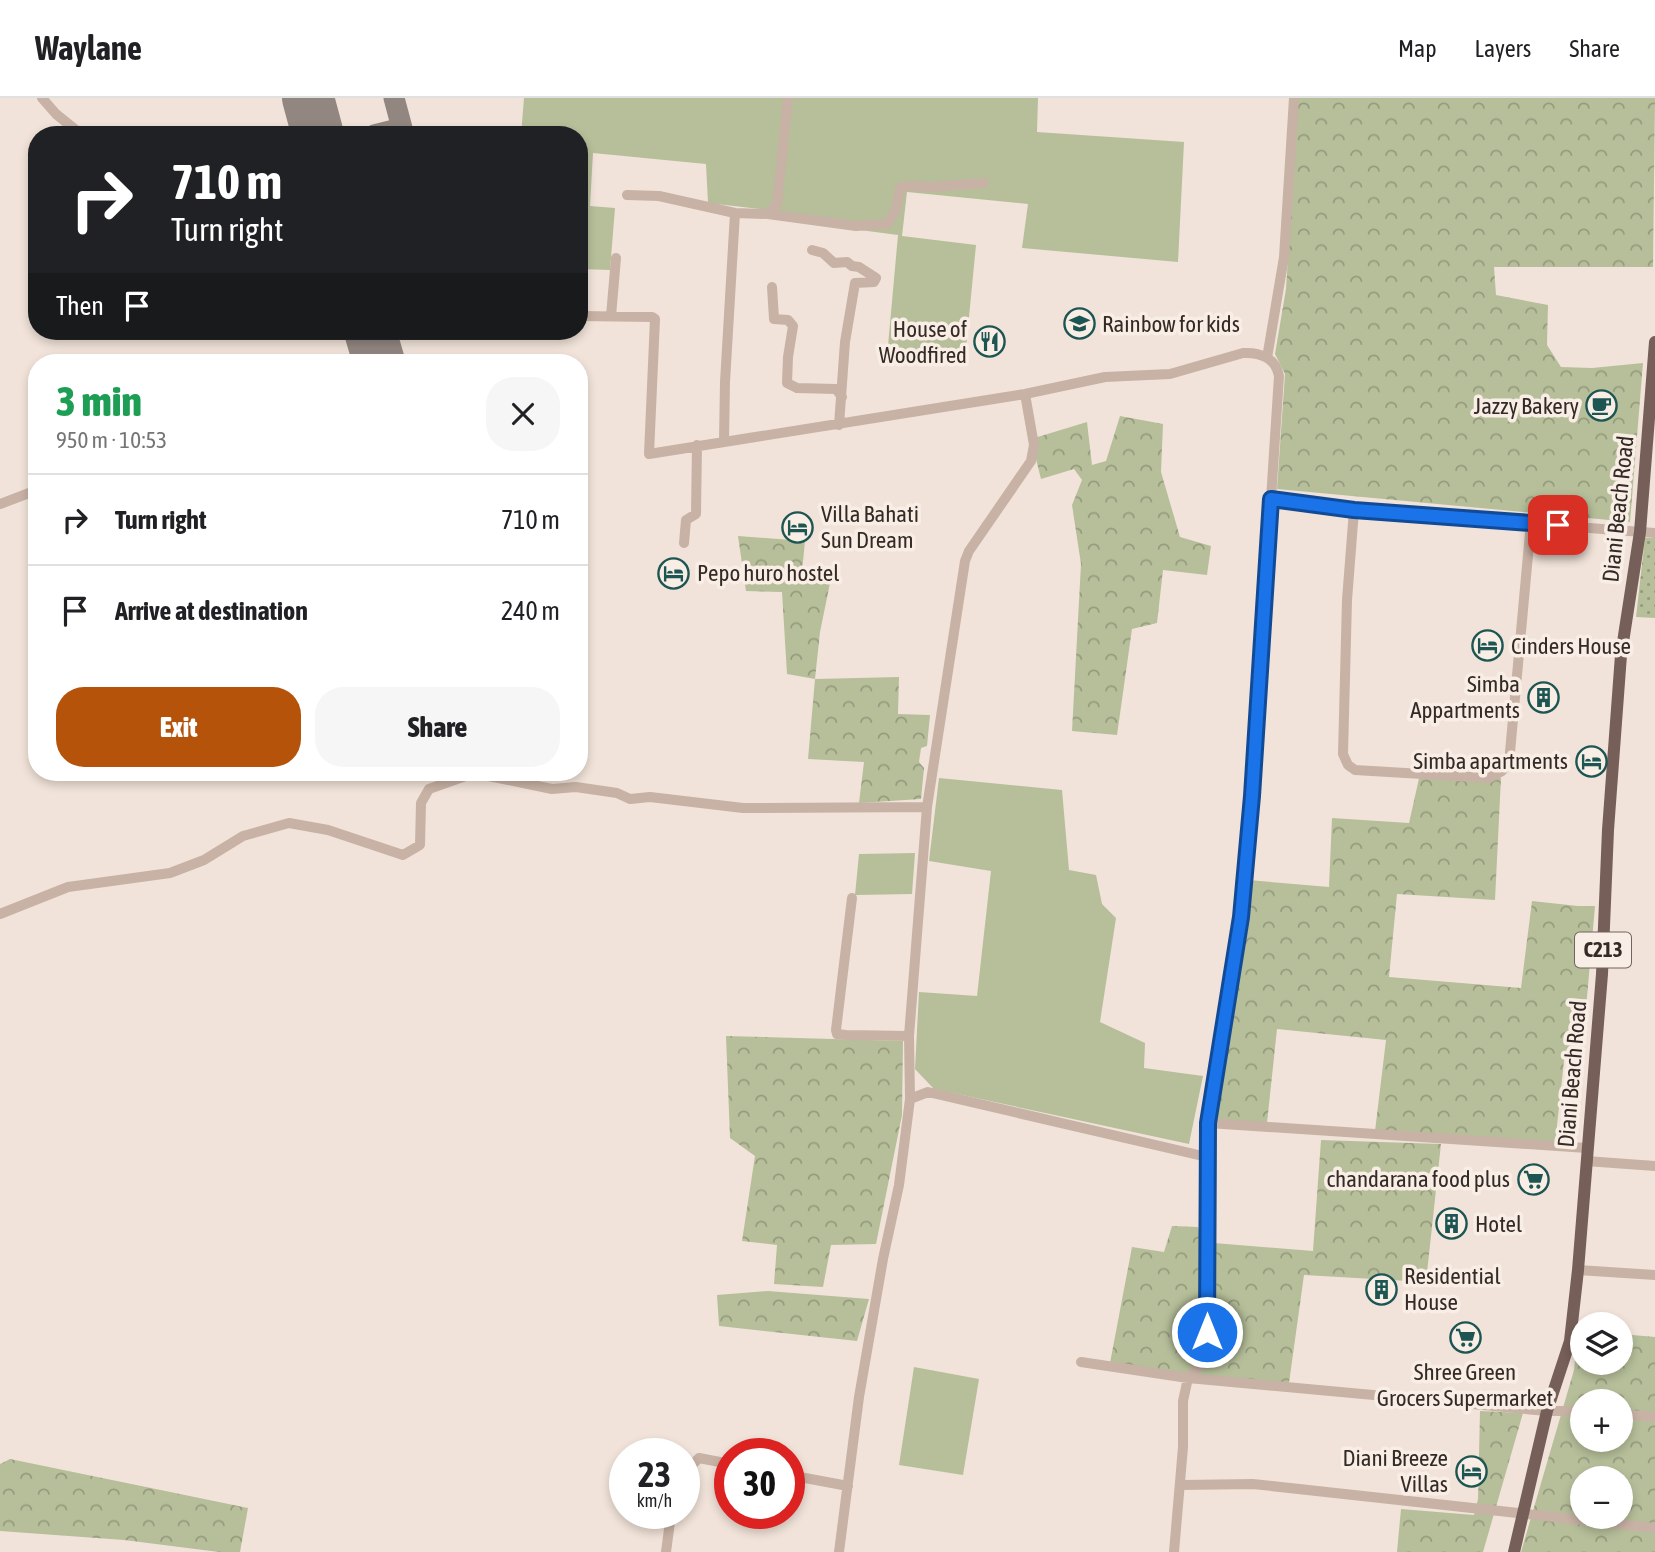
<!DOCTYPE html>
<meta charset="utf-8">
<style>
body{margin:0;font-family:"Asap Condensed",sans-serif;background:#f6f6f6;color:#202124;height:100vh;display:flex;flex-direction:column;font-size:26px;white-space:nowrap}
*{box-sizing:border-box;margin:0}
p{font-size:23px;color:#757577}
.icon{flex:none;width:38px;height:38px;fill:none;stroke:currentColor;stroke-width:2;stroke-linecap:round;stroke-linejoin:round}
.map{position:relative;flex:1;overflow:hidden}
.drawer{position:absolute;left:28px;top:256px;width:560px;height:427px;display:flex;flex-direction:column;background:#fff;border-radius:28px;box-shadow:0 4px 10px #0003}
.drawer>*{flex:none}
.guide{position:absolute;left:28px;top:28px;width:560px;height:214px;border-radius:28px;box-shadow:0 4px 10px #0003;background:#202124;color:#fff;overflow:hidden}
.controls{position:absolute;left:1570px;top:1214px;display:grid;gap:14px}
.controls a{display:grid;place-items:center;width:63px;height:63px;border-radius:50%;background:#fff;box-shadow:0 4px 10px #0003;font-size:35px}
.speed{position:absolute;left:609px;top:1340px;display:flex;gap:14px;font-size:35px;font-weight:700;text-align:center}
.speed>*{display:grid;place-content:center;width:91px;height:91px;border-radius:50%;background:#fff;box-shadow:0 4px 10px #0003;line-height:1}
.speed small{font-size:18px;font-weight:400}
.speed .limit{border:10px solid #d22;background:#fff;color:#111}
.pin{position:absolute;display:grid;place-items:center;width:60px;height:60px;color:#fff;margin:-30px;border-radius:14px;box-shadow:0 4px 10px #0006}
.me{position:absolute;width:77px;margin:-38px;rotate:0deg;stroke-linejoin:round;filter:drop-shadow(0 0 5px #0008)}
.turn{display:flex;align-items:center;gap:24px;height:147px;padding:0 28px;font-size:32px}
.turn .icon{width:91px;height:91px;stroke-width:2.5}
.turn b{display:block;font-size:49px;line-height:60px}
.then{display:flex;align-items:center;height:66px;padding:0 28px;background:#0003;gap:14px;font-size:26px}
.round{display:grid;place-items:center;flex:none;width:74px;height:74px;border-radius:28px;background:#f6f6f6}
.summary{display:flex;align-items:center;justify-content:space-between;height:119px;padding:0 28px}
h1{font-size:42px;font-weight:800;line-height:52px;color:#1e9e55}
.button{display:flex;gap:14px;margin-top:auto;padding:14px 28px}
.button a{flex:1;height:80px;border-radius:28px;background:#b45309;color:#fff;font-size:28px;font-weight:800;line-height:80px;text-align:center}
.button a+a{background:#f6f6f6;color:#202124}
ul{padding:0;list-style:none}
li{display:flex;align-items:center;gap:21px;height:91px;padding:0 28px;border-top:2px solid #e0e0e0}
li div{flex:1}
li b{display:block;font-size:26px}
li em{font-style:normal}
header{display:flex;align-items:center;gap:42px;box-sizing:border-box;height:98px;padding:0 35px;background:#fff;border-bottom:2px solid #e0e0e0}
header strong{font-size:33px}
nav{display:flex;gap:38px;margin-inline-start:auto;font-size:24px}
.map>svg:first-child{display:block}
</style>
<header>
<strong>Waylane</strong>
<nav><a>Map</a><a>Layers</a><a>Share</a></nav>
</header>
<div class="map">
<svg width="1655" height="1454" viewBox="0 0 1655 1454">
<defs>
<pattern id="forest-crowns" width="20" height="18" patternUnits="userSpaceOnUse" patternTransform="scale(1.75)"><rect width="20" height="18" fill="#b6bf9a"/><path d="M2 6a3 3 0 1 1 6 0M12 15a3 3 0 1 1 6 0" fill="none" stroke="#959b7d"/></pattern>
<pattern id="park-dots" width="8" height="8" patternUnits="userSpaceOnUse" patternTransform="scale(1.75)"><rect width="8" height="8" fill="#b6bf9a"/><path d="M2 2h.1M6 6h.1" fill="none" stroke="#959b7d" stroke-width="1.8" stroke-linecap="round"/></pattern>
</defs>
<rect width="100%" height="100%" fill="#f1e3d9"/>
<path fill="#b6bf9a" d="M 524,0 L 1038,0 L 1037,34 L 1184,44 L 1178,164 L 1022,150 L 1028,106 L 907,94 L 902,138 L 976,147 L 965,260 L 887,259 L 898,137 L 783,122 L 778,113 L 708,105 L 706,66 L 593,55 L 590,108 L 615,110 L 610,172 L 579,171 L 579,37 L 521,37 Z
M 939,680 L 1062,692 L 1069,772 L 1096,777 L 1102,806 L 1116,820 L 1100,924 L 1145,945 L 1144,970 L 1203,978 L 1189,1046 L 934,991 L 915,971 L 919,894 L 977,898 L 991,773 L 929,763 Z
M 915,755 L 912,796 L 855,797 L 859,756 Z
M 914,1269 L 979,1281 L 963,1377 L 899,1367 Z"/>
<path fill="url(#forest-crowns)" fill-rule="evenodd" d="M 1298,0 L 1655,0 L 1653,169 L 1494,169 L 1496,197 L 1548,207 L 1547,247 L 1561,269 L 1592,270 L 1643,265 L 1630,424 L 1277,391 L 1285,276 L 1275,256 L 1286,191 Z
M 1120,318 L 1163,326 L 1161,374 L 1180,439 L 1211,448 L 1207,477 L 1163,472 L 1157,525 L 1132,531 L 1117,637 L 1072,633 L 1081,466 L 1072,407 L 1082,382 L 1074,371 L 1041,381 L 1031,341 L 1087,324 L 1092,367 L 1106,363 Z
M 738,438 L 805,443 L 801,484 L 830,485 L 820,534 L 815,581 L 899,579 L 898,616 L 930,617 L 927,648 L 921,650 L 919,664 L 924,670 L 921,701 L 859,705 L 864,664 L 808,661 L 815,581 L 787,576 L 782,494 L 746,493 Z
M 1420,676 L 1501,680 L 1495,802 L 1397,796 L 1389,879 L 1521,890 L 1532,803 L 1578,808 L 1595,808 L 1582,956 L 1565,954 L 1555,1046 L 1375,1033 L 1386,942 L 1277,931 L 1267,1025 L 1216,1021 L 1236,781 L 1329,789 L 1332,720 L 1409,725 Z
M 726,938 L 903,943 L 902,1017 L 876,1146 L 831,1147 L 823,1189 L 774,1186 L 777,1147 L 742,1143 L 755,1058 L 730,1040 Z
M 1321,1042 L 1441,1046 L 1426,1184 L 1304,1177 L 1289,1285 L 1174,1275 L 1110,1265 L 1132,1149 L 1164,1154 L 1172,1128 L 1198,1129 L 1202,1144 L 1313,1153 Z
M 768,1193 L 869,1201 L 857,1243 L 719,1228 L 717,1197 Z
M 1578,1231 L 1582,1232 L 1582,1265 L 1620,1265 L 1621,1236 L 1655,1239 L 1655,1454 L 1521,1454 L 1574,1272 ZM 1582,1304 L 1620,1304 L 1620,1342 L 1582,1342 ZM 1582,1381 L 1620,1381 L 1620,1419 L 1582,1419 Z
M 1480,1313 L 1523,1315 L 1483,1454 L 1397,1454 L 1401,1411 L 1474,1417 L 1478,1401 Z
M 10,1361 L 248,1410 L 240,1454 L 219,1454 L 124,1442 L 0,1433 L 0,1366 Z"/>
<path fill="url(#park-dots)" d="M 1645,440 L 1655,440 L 1655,520 L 1636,519 Z"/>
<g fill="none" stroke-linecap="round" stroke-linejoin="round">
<path stroke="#928680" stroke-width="21" d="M 374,37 L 402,30 L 394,0"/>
<path stroke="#928680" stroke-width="52" d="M 308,0 L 318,37
M 370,233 L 379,264"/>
<path stroke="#c8b2a5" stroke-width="10" d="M 42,0 L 56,16 L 82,37
M 627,97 L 659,98 L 735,115 L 768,116 L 856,128 L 887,126 L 896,112 L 900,90 L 905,88 L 932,89 L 984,85
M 768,116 L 777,106 L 788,0
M 812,152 L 823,155 L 834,165 L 847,164 L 852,168 L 859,169 L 876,180 L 874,184 L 855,185 L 845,244 L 839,327
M 772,189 L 774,221 L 788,222 L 793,228 L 788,259 L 787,285 L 797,290 L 836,291 L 842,299
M 579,218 L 652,219 L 655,221 L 649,356 L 1025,296 L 1105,279 L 1170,276 L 1243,255 C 1260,254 1276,260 1279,278 L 1271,401 L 1354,412 L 1655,435
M 611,218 L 616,160
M 1267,260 L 1284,159 L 1294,0
M 724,343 L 725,284 L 735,115
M 0,406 L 37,392
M 1354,412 L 1347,502 L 1343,656 L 1348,667 L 1355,672 L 1489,680 L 1502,673 L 1509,665 L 1531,424
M 684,445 L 686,422 L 696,416 L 697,347
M 852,800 L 836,932 L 837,936 L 846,937 L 909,938
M 0,816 L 68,789 L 170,775 L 204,762 L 243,738 L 289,725 L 328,732 L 403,757 L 420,747 L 421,705 L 429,691 L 474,675 L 552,691 L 576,689 L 617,695 L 630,701 L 650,699 L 743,710 L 927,709
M 910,1001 L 909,938 L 927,709 L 965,463 L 969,453 L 1031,363 L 1034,347 L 1025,296
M 1208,1025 L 1587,1050
M 1586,1063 L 1655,1068
M 1578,1172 L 1655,1177
M 1081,1264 L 1188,1280 L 1547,1313 L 1582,1313
M 1620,1316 L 1655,1319
M 684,1375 L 699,1360 L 730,1366
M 789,1377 L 848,1388
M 1181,1387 L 1253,1386 L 1655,1430
M 666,1454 L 671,1416
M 839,1454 L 859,1299 L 883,1161 L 899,1087 L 910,1001 L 928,994 L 1207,1059
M 1174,1454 L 1183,1349 L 1183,1303 L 1188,1280 L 1207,1261 L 1208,1025 L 1241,819 L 1252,698 L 1271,401"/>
<path stroke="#765f58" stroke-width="12" d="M 1514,1454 L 1547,1313 L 1570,1243 L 1578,1172 L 1602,876 L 1608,732 L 1621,557 L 1640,434 L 1655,244"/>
</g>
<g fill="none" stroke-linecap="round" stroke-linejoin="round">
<defs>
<path id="route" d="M 1207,1234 L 1208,1025 L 1241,819 L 1252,698 L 1271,401 L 1354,412 L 1558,427"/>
</defs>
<use href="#route" stroke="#114b97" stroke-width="18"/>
<use href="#route" stroke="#1a73e8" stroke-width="12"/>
</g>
<defs>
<symbol id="school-ring" viewBox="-11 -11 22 22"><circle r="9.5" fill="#f9eee5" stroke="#1d5553" stroke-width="1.5"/><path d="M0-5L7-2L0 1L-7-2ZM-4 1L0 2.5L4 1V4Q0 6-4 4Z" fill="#1d5553"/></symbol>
<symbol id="restaurant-ring" viewBox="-11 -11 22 22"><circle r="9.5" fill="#f9eee5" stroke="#1d5553" stroke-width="1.5"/><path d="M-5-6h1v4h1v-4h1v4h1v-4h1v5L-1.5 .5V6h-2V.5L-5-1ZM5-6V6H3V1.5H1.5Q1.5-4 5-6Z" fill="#1d5553"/></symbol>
<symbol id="cafe-ring" viewBox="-11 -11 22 22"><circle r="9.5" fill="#f9eee5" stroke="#1d5553" stroke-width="1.5"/><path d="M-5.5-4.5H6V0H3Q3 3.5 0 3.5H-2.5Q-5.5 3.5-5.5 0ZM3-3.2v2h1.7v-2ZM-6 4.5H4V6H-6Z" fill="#1d5553"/></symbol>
<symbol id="hotel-ring" viewBox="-11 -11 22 22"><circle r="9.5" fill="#f9eee5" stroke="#1d5553" stroke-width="1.5"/><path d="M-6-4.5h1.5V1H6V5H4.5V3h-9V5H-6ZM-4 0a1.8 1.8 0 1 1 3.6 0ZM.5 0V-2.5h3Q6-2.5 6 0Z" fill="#1d5553"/></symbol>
<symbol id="building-ring" viewBox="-11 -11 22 22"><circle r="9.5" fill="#f9eee5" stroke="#1d5553" stroke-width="1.5"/><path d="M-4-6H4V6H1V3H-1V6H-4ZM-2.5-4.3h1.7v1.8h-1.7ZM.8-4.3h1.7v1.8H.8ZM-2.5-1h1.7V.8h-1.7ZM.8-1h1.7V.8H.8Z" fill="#1d5553"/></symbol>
<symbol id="supermarket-ring" viewBox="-11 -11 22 22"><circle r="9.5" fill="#f9eee5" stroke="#1d5553" stroke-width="1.5"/><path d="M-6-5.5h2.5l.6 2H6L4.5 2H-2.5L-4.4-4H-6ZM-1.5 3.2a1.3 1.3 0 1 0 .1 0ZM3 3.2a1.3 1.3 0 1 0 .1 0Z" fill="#1d5553"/></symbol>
</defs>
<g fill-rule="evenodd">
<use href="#school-ring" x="1062" y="208" width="35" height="35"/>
<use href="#restaurant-ring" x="972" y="226" width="35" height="35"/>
<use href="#cafe-ring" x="1584" y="290" width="35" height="35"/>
<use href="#hotel-ring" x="780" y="412" width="35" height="35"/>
<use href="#hotel-ring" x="656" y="458" width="35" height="35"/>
<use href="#hotel-ring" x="1470" y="530" width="35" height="35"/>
<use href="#building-ring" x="1526" y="582" width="35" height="35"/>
<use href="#hotel-ring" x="1574" y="646" width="35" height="35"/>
<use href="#supermarket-ring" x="1516" y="1064" width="35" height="35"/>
<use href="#building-ring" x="1434" y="1108" width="35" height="35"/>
<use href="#building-ring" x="1364" y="1174" width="35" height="35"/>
<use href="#supermarket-ring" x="1448" y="1222" width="35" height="35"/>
<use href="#hotel-ring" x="1454" y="1356" width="35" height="35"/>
</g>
<g text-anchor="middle" stroke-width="7" stroke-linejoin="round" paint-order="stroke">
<rect fill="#f9eee5" stroke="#6f655f" stroke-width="2" x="1575" y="834.5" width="56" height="35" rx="5"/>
<g font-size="21" font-weight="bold" fill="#342a26">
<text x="1603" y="859">C213</text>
</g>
<g font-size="23" fill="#342a26" stroke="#f9eee5" text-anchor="start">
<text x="1102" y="234">Rainbow for kids</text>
<text x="967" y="239" text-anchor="end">House of<tspan x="967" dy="26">Woodfired</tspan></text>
<text x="1579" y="316" text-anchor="end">Jazzy Bakery</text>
<text x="821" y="424">Villa Bahati<tspan x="821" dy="26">Sun Dream</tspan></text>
<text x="697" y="483">Pepo huro hostel</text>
<text x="1511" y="556">Cinders House</text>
<text x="1520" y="594" text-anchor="end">Simba<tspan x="1520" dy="26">Appartments</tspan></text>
<text x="1568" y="671" text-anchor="end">Simba apartments</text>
<text x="1510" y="1089" text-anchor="end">chandarana food plus</text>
<text x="1475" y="1134">Hotel</text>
<text x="1404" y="1186">Residential<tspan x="1404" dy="26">House</tspan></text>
<text x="1465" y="1282" text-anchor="middle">Shree Green<tspan x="1465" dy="26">Grocers Supermarket</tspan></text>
<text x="1448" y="1368" text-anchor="end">Diani Breeze<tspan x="1448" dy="26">Villas</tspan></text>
</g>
<g font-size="23" fill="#342a26" stroke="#f9eee5">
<text transform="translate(1618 411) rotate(-84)" y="8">Diani Beach Road</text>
<text transform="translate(1572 976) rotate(-85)" y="8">Diani Beach Road</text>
</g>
</g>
</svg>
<div class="controls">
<a><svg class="icon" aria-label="layers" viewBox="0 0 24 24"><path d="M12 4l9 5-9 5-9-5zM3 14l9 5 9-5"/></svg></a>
<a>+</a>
<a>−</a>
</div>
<div class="speed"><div>23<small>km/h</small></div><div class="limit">30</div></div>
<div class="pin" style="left:1558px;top:427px;background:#d93025"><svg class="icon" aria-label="arrive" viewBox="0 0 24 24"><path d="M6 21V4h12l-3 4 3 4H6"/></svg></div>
<svg class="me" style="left:1207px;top:1234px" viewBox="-20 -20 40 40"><circle r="17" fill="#1a73e8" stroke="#fff" stroke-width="3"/><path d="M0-11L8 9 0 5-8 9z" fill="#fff"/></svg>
<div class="guide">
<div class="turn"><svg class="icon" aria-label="right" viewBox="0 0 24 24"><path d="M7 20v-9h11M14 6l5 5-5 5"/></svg><div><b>710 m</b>Turn right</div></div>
<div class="then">Then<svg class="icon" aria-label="arrive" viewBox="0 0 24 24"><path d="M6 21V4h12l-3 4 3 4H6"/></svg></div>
</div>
<section class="drawer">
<div class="summary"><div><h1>3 min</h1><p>950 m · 10:53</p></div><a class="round"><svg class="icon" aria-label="close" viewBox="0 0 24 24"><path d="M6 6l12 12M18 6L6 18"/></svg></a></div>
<ul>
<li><svg class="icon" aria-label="right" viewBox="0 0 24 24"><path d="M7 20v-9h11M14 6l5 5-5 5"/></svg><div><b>Turn right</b></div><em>710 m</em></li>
<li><svg class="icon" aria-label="arrive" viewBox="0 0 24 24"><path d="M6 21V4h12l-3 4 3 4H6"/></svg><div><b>Arrive at destination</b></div><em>240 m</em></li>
</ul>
<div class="button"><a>Exit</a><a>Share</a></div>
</section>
</div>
